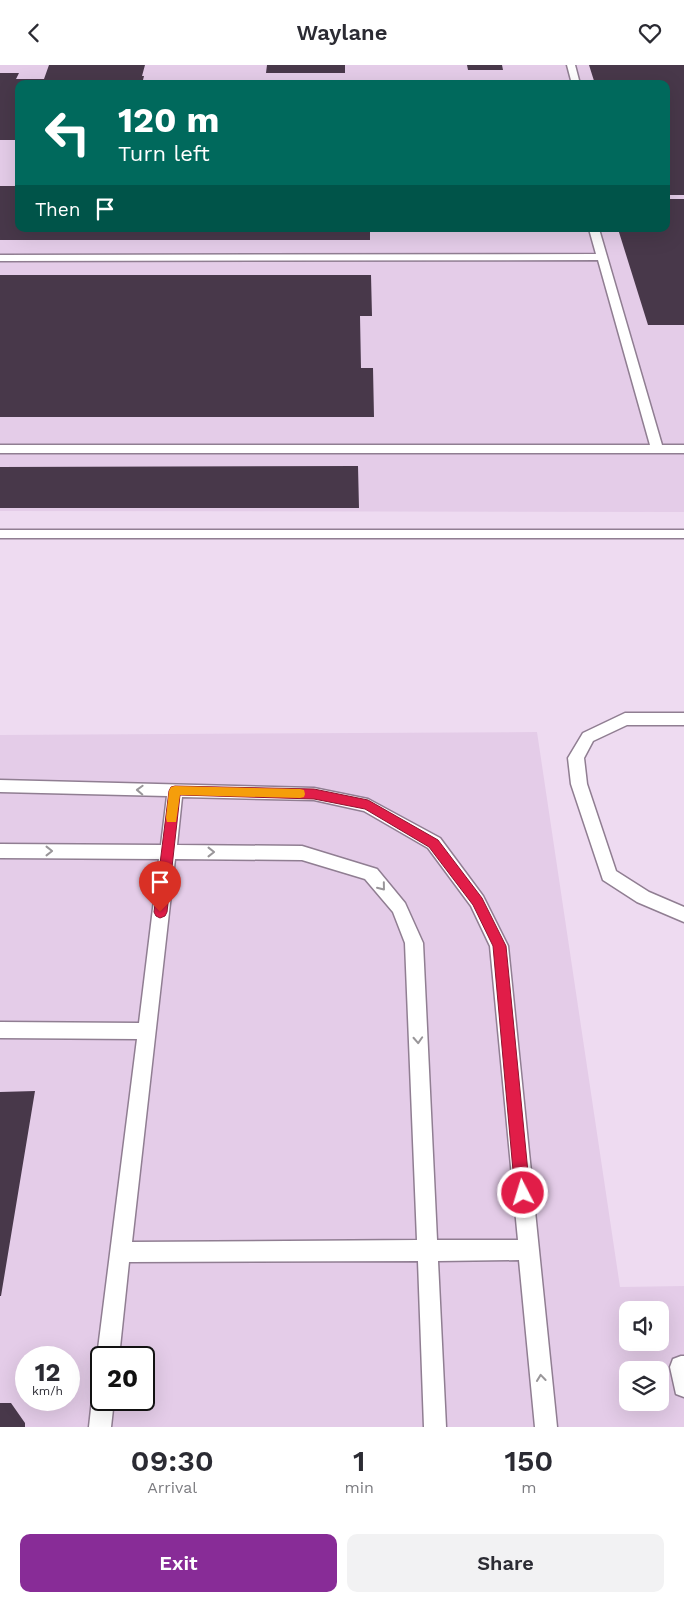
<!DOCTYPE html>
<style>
body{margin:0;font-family:"Work Sans",sans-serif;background:#f2f2f3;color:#2b2b33;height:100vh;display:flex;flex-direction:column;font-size:19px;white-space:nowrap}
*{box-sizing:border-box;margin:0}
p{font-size:16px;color:#7c7c81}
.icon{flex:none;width:28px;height:28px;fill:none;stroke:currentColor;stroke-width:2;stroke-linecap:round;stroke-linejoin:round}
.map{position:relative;height:1362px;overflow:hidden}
.drawer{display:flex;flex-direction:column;background:#fff;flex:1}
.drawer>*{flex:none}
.banner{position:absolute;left:15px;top:15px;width:655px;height:152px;border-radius:10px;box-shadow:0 5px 20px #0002;background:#00695c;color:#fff;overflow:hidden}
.fabs{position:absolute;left:619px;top:1236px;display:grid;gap:10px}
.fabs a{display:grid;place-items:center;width:50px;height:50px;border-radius:10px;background:#fff;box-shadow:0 5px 20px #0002;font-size:25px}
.speed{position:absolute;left:15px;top:1281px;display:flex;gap:10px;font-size:25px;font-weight:700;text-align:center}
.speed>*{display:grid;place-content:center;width:65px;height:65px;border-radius:50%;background:#fff;box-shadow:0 5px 20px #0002;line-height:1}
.speed small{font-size:12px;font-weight:400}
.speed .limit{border:2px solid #111;border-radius:8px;background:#fff;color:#111}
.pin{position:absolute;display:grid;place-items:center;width:42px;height:42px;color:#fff;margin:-51px -21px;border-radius:50% 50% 50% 0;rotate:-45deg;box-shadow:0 0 5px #0007}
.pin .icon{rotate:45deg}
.me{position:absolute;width:55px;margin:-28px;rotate:355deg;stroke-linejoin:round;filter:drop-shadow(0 0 4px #0008)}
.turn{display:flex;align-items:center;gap:18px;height:105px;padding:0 20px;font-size:22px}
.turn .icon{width:65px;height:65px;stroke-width:2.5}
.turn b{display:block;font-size:35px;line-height:42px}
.then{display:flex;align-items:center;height:48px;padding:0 20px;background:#0003;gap:10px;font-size:19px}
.eta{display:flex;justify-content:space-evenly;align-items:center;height:85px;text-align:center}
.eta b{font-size:30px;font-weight:600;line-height:35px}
.button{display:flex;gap:10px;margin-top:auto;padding:10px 20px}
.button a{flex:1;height:58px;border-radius:10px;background:#882c97;color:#fff;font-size:20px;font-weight:600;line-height:58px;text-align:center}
.button a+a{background:#f2f2f3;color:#2b2b33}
header{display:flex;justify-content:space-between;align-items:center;height:65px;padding:0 20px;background:#fff;font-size:22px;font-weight:600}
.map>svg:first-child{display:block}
</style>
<header><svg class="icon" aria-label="back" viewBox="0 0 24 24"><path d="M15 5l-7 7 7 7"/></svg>Waylane<svg class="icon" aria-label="heart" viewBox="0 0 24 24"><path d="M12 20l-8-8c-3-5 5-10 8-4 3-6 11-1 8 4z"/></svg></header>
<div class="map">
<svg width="684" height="1362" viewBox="0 0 684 1362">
<rect width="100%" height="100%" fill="#eedbf1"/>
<path fill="#e4cce8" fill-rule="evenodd" d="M 0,0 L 684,0 L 684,447 L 0,446 ZM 19,19 L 666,19 L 666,164 L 19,164 Z
M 537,667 L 620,1222 L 684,1221 L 684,1362 L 0,1362 L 0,670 ZM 628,1245 L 660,1245 L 660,1278 L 628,1278 ZM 26,1292 L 69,1292 L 69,1335 L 26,1335 ZM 101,1292 L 144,1292 L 144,1335 L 101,1335 ZM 628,1305 L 660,1305 L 660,1338 L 628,1338 Z"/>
<path fill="#48384a" d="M 49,0 L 145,0 L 142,11 L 144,11 L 142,19 L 19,19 L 19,75 L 0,75 L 0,8 L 19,8 L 16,14 L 44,14 Z
M 267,0 L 345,0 L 345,8 L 266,8 Z
M 467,0 L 502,0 L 503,5 L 468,5 Z
M 589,0 L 684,0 L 684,130 L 666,130 L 666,19 L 595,19 Z
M 318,17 L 353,17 L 353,19 L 318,19 Z
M 0,121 L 19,121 L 19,164 L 370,164 L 370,175 L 0,175 Z
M 666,134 L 684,134 L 684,260 L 648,260 L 618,164 L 666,164 Z
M 0,210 L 371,210 L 372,251 L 360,251 L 361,303 L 373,303 L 374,352 L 0,352 Z
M 358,401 L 359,443 L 0,443 L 0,402 Z
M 35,1026 L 1,1231 L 0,1231 L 0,1027 Z
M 0,1338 L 11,1338 L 25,1358 L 25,1362 L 0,1362 Z"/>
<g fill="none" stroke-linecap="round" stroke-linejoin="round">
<defs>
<path id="lane" d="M 567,0 L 575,0 L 580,19 L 572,19 Z
M 589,164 L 599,164 L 662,380 L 684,380 L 684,388 L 0,388 L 0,380 L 650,380 L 598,195 L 0,196 L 0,190 L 596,189 Z
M 0,465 L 684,465 L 684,473 L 0,473 Z
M 625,648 L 684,648 L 684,660 L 627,660 L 593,676 L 584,693 L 587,719 L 616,806 L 649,827 L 684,842 L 684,857 L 637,837 L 603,815 L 571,719 L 568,693 L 583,668 Z
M 0,715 L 314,723 L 368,734 L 440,773 L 483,831 L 508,881 L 557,1362 L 535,1362 L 519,1195 L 438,1196 L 446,1362 L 424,1362 L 418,1196 L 129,1197 L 119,1292 L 101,1292 L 100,1300 L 97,1292 L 137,974 L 0,973 L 0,957 L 139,958 L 159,794 L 0,793 L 0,779 L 161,780 L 167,731 L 0,727 ZM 182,732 L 314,735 L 364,746 L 428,783 L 471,841 L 490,881 L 518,1175 L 437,1175 L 423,878 L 405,838 L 377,804 L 302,781 L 177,780 ZM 175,794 L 302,795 L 365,814 L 393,847 L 405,878 L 417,1175 L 132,1177 Z
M 681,1291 L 684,1291 L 684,1332 L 676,1329 L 670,1302 L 673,1294 Z
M 101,1325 L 101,1335 L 114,1335 L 111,1362 L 89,1362 L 92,1335 L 95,1327 Z"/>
</defs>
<use href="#lane" stroke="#907e92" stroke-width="3"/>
<use href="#lane" fill="#fff" fill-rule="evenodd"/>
</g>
<defs><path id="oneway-chevron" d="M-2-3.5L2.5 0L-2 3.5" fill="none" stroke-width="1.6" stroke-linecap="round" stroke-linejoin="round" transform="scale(1.25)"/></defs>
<g stroke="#999699">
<use href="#oneway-chevron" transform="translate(140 725) rotate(-178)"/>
<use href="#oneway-chevron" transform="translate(49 786)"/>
<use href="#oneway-chevron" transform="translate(211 787)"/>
<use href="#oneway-chevron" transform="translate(382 822) rotate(51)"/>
<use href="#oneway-chevron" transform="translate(418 975) rotate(87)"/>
<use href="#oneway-chevron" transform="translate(541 1313) rotate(-96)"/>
</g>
<path fill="#e11d48" stroke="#92132f" d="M 175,721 L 314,724 L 368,735 L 438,775 L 482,833 L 506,881 L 530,1128 L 528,1134 L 523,1136 L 518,1134 L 515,1128 L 493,881 L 473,840 L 429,782 L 365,744 L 314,734 L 180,730 L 167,847 L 165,851 L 160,853 L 156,851 L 154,847 L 169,726 L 171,722 Z"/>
<path fill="#f59e0b" d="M 175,721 L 300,724 L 304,725 L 305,729 L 304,732 L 300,733 L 180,730 L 176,757 L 167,757 L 166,753 L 169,726 L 171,722 Z"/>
</svg>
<div class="fabs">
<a><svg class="icon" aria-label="sound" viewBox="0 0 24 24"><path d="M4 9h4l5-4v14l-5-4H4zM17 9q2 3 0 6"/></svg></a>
<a><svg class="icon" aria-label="layers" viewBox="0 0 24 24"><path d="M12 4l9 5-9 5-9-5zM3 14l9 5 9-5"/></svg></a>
</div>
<div class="speed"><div>12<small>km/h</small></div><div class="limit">20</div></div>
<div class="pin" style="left:160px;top:847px;background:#d93025"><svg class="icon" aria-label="arrive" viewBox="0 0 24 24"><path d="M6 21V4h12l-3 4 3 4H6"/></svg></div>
<svg class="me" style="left:523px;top:1128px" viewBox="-20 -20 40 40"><circle r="17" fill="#e11d48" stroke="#fff" stroke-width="3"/><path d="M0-11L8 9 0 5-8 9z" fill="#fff"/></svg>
<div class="banner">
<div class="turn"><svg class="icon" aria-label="left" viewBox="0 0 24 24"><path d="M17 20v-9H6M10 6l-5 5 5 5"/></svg><div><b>120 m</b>Turn left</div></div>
<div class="then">Then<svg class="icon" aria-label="arrive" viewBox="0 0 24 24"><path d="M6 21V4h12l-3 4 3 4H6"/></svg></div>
</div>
</div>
<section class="drawer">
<div class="eta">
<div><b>09:30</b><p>Arrival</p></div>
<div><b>1</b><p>min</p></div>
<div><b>150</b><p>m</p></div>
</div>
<div class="button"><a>Exit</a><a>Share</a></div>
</section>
